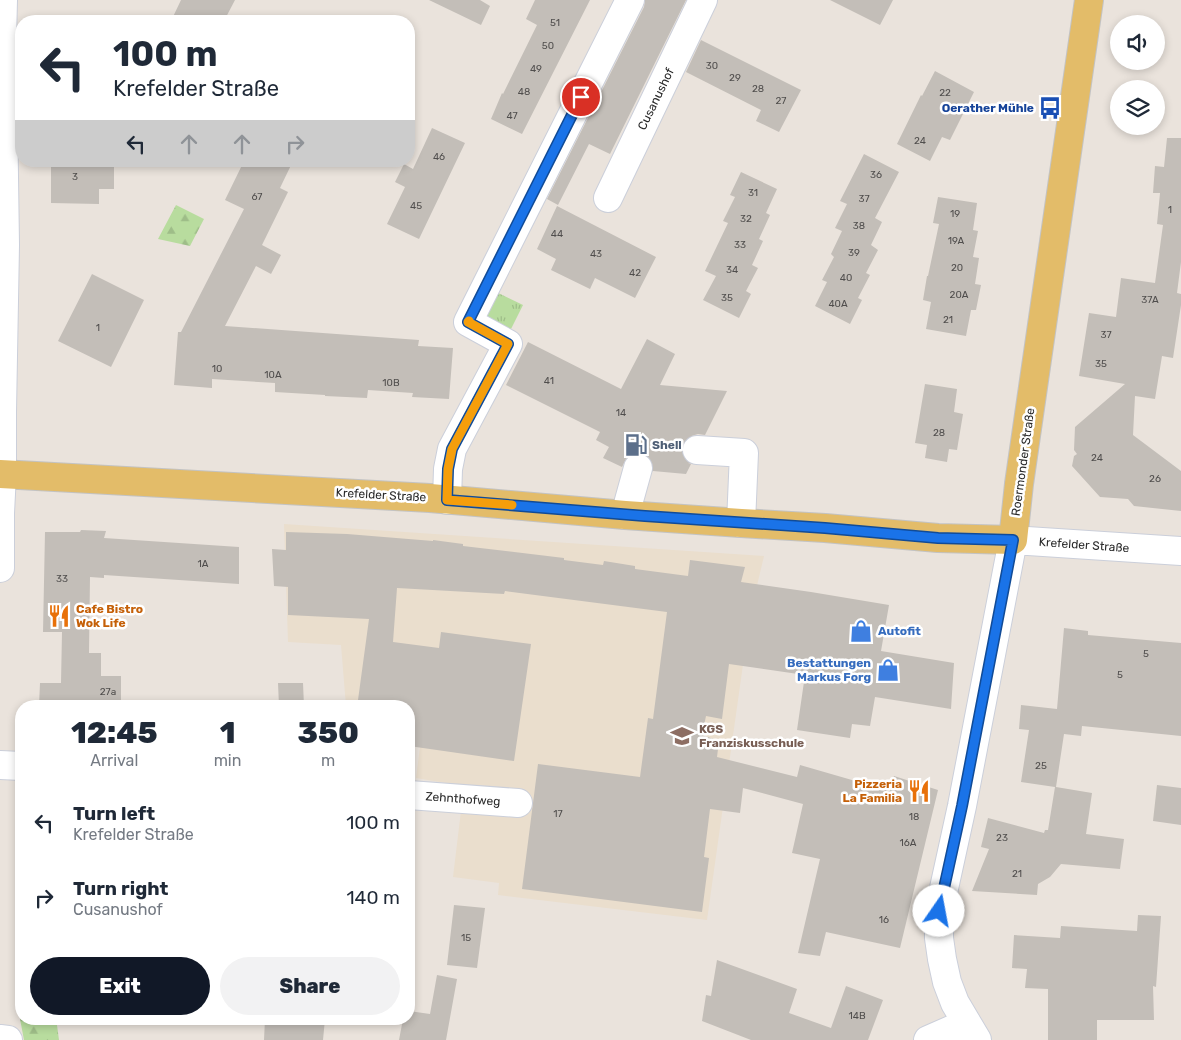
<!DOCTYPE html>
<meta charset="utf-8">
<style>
body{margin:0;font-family:Rubik,sans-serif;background:#f2f2f3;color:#1f2937;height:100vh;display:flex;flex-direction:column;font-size:19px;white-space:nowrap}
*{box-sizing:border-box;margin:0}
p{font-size:16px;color:#747a83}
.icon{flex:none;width:28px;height:28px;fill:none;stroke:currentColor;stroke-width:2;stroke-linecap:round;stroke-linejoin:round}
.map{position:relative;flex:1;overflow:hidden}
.panel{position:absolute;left:15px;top:700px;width:400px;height:325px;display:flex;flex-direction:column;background:#fff;border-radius:20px;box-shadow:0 2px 8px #0003}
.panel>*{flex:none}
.guide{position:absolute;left:15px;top:15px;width:400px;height:152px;border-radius:20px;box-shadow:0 2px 8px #0003;background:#fff;color:#1f2937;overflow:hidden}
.fabs{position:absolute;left:1110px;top:15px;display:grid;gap:10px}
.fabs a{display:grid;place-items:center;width:55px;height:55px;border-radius:50%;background:#fff;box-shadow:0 2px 8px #0003;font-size:25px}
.pin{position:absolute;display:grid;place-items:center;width:42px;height:42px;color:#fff;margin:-21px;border:2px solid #fff;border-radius:50%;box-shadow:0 1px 5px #0007}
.me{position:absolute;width:55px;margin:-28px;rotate:12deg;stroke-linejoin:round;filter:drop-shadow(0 0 4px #0008)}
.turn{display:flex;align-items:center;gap:18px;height:105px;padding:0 15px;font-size:22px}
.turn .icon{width:65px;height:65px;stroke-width:2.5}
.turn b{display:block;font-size:35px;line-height:42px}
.lanes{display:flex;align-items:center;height:48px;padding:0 15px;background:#0003;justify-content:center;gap:25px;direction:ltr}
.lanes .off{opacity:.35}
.eta{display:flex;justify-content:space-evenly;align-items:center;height:85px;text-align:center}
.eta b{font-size:30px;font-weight:800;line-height:35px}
.primary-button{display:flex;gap:10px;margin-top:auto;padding:10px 15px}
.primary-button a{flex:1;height:58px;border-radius:30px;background:#111827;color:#fff;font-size:20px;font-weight:800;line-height:58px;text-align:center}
.primary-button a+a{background:#f2f2f3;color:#1f2937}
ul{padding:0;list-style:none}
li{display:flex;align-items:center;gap:15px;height:75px;padding:0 15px}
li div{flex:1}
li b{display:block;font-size:19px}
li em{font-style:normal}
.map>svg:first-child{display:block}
</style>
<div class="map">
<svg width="1181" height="1040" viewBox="0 0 1181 1040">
<defs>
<pattern id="grass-tufts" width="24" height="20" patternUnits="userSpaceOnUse" patternTransform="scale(1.25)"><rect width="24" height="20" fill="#b8dc9e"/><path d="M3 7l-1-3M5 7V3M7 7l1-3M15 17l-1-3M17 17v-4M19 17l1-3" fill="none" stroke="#9ebd88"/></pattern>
<pattern id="forest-firs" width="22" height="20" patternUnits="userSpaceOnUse" patternTransform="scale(1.25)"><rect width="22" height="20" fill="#b8dc9e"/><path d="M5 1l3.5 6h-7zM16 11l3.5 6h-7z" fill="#9ebd88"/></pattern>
</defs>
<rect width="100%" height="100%" fill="#eae3dc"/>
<path fill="#eadecd" d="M 284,524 L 764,556 L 750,615 L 707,920 L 498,895 L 499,883 L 453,877 L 464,786 L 416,778 L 424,716 L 409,714 L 409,706 L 346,706 L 341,645 L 288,642 Z"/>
<path fill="url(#grass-tufts)" d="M 490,289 L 523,305 L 507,337 L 474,321 Z"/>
<path fill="url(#forest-firs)" d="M 176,205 L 204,219 L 190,246 L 158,239 Z
M 20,1019 L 57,1025 L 59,1040 L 24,1040 Z"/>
<path fill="#c3beb8" d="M 181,0 L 235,0 L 224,21 L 171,21 Z
M 429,0 L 480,0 L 490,6 L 481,25 Z
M 535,0 L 590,0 L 522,134 L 491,119 L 502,93 L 503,94 L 537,25 L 526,19 Z
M 645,0 L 686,0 L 610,154 L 589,144 L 558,205 L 547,199 L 644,7 Z
M 830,0 L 893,0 L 880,25 Z
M 701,40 L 801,90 L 779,132 L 756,121 L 761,110 L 686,72 Z
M 935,71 L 974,92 L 950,140 L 942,137 L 930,161 L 897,144 L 921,95 L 922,96 Z
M 432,128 L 465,143 L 419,239 L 387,224 L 405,187 L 395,182 L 404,164 L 413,169 Z
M 1167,138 L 1181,138 L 1181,262 L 1177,293 L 1181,294 L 1181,305 L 1173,358 L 1162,356 L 1155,399 L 1135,396 L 1133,435 L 1181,471 L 1181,511 L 1134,506 L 1128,499 L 1100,497 L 1072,466 L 1074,456 L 1077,454 L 1074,450 L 1075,427 L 1125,384 L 1079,376 L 1089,313 L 1116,317 L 1121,278 L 1155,283 L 1163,225 L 1157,224 L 1160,193 L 1153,193 L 1155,166 L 1164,167 Z
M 864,154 L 899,172 L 875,218 L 882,222 L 871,245 L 878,250 L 866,273 L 870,275 L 858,298 L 862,300 L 850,324 L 815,306 L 827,282 L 822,280 L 834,257 L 831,254 L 842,231 L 835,228 L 847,204 L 840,201 Z
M 84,161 L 114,161 L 114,189 L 99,189 L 99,204 L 51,203 L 51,162 L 84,163 Z
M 244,161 L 293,161 L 280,188 L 288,192 L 262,245 L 281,255 L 271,274 L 256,266 L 225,326 L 419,340 L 418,346 L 453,348 L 449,399 L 412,397 L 413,393 L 368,390 L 367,398 L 325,396 L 325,395 L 275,392 L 275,383 L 212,379 L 212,388 L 174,385 L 178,332 L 181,332 L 244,209 L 225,200 Z
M 741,172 L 777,189 L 766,213 L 770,215 L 759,239 L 763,241 L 752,265 L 758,268 L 746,291 L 751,294 L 739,318 L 703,300 L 716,276 L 705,271 L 728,223 L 723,221 L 735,197 L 730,195 Z
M 938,197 L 977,203 L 973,230 L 978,231 L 973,257 L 979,258 L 975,284 L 981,285 L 976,310 L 971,310 L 966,336 L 926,329 L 931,302 L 923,300 L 927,276 L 928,276 L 939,224 L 933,223 Z
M 557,206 L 656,257 L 635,298 L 595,278 L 590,289 L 551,270 L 556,259 L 537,249 Z
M 92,274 L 144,300 L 111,367 L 58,341 Z
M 647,339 L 675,354 L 660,385 L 727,391 L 705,435 L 698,434 L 691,436 L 684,442 L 681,449 L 683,456 L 688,463 L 691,464 L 686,474 L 653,471 L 653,464 L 649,457 L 642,453 L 635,453 L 627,457 L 622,467 L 603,458 L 609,447 L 596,440 L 600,432 L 506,385 L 528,342 L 621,389 Z
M 925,384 L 957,389 L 954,412 L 963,414 L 957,450 L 949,449 L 947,462 L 925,458 L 927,445 L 915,443 Z
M 81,530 L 106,531 L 104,538 L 239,547 L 239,584 L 104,575 L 104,578 L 90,577 L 89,653 L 101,653 L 101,676 L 121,676 L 121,706 L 39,706 L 40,683 L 61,683 L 62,632 L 43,632 L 45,532 L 80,532 Z
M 286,532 L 347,534 L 433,541 L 433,540 L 463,544 L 463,546 L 564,558 L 564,560 L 603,565 L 604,561 L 635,566 L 635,569 L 688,576 L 690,560 L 745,567 L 741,582 L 811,592 L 889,605 L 881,651 L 954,663 L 951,709 L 875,697 L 870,726 L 852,724 L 850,738 L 797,730 L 805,675 L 729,664 L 722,719 L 706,716 L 702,735 L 719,741 L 717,757 L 797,777 L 800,765 L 890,791 L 894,776 L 938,790 L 900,948 L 826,932 L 820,956 L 798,953 L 820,859 L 792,853 L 803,804 L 743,788 L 740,813 L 710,809 L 704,857 L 709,858 L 702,912 L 522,889 L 538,764 L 640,777 L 648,718 L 653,719 L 667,612 L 505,591 L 504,594 L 397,588 L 393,642 L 439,648 L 441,632 L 531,644 L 514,761 L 409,746 L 409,706 L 401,706 L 358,700 L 369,619 L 288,615 L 288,587 L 274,586 L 272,549 L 286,550 Z
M 1064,628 L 1088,631 L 1088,635 L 1181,643 L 1181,736 L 1082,726 L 1081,736 L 1064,734 L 1056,787 L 1092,793 L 1086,834 L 1124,839 L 1120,869 L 1061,864 L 1050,877 L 1038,884 L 1037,895 L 972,891 L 989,849 L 981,847 L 988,818 L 1044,833 L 1045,830 L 1048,830 L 1055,787 L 1021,782 L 1029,730 L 1019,729 L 1021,705 L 1057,709 Z
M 278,683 L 303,683 L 304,706 L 279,706 Z
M 1157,785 L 1181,788 L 1181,825 L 1153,821 Z
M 454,905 L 485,908 L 477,968 L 447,965 Z
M 1138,915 L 1161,916 L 1156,987 L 1153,986 L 1154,1020 L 1097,1020 L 1097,1040 L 1048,1040 L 1048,989 L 1025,988 L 1027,969 L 1012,968 L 1014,935 L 1060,938 L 1061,926 L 1137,931 Z
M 717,960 L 797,989 L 789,1013 L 831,1028 L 846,986 L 883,1000 L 868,1040 L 751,1040 L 702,1021 L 706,995 L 711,996 Z
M 437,975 L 457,979 L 446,1040 L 399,1040 L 403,1019 L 409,1019 L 409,1011 L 430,1014 Z
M 265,1019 L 325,1019 L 323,1040 L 264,1040 Z"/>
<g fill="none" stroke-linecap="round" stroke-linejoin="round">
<path stroke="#c3beb8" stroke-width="28" stroke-dasharray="28 14" stroke-linecap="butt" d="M 638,468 L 652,446 L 697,450"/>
<defs>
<path id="minor" d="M 608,198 L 703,0
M 697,450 L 744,453 L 741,523
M 447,500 L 448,469 L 452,449 L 508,344 L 468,322 L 630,0
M 625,515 L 638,468
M 0,568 L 0,513 L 2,474 L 2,412 L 5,245 L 2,40 L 3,0
M 0,765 L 21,766
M 409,795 L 518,803
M 0,1039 L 8,1040
M 928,1040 L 967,1023
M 977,1040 L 955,1003 L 947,982 L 942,959 L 939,938 L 939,911 L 962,806 L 1013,540 L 1181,551"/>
<path id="major" d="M 0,474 L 430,498 L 625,515 L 741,523 L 825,528 L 938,538 L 1013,540 L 1019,484 L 1089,0"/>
</defs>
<use href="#minor" stroke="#cbcfda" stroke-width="30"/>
<use href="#major" stroke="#c3c3c3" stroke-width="30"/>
<use href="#minor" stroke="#fff" stroke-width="28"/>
<use href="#major" stroke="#e3bc69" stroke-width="28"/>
</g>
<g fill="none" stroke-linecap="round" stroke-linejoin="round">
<defs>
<path id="route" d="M 581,97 L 468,322 L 508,344 L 452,449 L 448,469 L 447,500 L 645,516 L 825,528 L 938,538 L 1013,540 L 962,806 L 939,911"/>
</defs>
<use href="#route" stroke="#114b97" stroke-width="12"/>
<use href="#route" stroke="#1a73e8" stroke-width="9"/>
<path stroke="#f59e0b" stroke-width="9" d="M 469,321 L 468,322 L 508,344 L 452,449 L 448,469 L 447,500 L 512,505"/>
</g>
<defs>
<symbol id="bus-bare" viewBox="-9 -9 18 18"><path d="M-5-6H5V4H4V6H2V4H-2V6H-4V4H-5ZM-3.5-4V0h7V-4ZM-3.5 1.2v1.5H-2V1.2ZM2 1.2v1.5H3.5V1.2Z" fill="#1a4fb4" stroke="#fff" stroke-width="2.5" paint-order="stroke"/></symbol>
<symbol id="fuel-bare" viewBox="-9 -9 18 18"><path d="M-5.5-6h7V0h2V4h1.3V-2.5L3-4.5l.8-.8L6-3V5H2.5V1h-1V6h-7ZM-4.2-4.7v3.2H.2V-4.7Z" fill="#5c6f8a" stroke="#fff" stroke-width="2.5" paint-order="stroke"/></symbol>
<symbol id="restaurant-bare" viewBox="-9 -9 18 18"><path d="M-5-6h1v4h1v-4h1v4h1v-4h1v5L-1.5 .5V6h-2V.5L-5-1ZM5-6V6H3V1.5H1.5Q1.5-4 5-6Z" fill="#e8710a" stroke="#fff" stroke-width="2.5" paint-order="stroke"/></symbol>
<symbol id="shop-bare" viewBox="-9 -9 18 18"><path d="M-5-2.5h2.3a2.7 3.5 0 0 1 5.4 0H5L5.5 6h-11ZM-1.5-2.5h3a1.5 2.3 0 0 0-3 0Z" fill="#3f7fe0" stroke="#fff" stroke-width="2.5" paint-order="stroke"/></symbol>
<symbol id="school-bare" viewBox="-9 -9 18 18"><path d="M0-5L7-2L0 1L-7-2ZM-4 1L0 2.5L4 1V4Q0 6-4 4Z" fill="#8d6e63" stroke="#fff" stroke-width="2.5" paint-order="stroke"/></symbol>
</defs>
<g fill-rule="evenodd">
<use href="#bus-bare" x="1034" y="92" width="32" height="32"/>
<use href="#fuel-bare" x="620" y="429" width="32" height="32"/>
<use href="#restaurant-bare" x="43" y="600" width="32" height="32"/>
<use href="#shop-bare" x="845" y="615" width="32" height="32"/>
<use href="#shop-bare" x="872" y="654" width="32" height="32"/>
<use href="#school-bare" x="666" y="720" width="32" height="32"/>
<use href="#restaurant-bare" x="903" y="775" width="32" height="32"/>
</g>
<g text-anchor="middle" stroke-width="5" stroke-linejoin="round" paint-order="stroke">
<g font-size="10" fill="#504e4d">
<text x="555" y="26">51</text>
<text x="548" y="49">50</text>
<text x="712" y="69">30</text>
<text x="536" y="72">49</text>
<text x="735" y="81">29</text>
<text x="758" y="92">28</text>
<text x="524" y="95">48</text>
<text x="945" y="96">22</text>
<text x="781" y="104">27</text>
<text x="512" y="119">47</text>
<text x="920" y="144">24</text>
<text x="439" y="160">46</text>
<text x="876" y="178">36</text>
<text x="75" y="180">3</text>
<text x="753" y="196">31</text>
<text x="257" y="200">67</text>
<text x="864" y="202">37</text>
<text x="416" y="209">45</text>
<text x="1170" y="213">1</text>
<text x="955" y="217">19</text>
<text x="746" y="222">32</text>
<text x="859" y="229">38</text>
<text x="557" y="237">44</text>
<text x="956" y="244">19A</text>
<text x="740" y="248">33</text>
<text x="854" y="256">39</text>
<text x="596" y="257">43</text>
<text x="957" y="271">20</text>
<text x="732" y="273">34</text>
<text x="635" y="276">42</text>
<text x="846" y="281">40</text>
<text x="959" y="298">20A</text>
<text x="727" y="301">35</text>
<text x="1150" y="303">37A</text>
<text x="838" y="307">40A</text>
<text x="948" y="323">21</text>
<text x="98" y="331">1</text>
<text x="1106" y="338">37</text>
<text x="1101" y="367">35</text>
<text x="217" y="372">10</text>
<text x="273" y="378">10A</text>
<text x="549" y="384">41</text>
<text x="391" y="386">10B</text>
<text x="621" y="416">14</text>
<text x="939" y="436">28</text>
<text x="1097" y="461">24</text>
<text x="1155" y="482">26</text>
<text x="203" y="567">1A</text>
<text x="62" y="582">33</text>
<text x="1146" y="657">5</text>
<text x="1120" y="678">5</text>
<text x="108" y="695">27a</text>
<text x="1041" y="769">25</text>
<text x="558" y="817">17</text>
<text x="914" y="820">18</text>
<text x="1002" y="841">23</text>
<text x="908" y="846">16A</text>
<text x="1017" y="877">21</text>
<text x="884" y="923">16</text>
<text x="466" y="941">15</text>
<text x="857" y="1019">14B</text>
</g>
<g font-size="12" fill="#292929" stroke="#fff">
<text transform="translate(656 99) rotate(-64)" y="4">Cusanushof</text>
<text transform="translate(1023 462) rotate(-82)" y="4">Roermonder Straße</text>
<text transform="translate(381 495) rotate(3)" y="4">Krefelder Straße</text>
<text transform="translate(1084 545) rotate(4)" y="4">Krefelder Straße</text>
<text transform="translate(463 799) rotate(4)" y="4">Zehnthofweg</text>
</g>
<g font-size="12" font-weight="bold" fill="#164399" stroke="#fff" text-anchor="end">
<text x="1034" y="112">Oerather Mühle</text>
</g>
<g font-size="12" font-weight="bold" fill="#4e5e75" stroke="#fff" text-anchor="start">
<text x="652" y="449">Shell</text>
</g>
<g font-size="12" font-weight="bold" fill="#c56008" stroke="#fff" text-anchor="start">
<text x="76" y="613">Cafe Bistro<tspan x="76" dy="14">Wok Life</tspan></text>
<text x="902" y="788" text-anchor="end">Pizzeria<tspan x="902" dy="14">La Familia</tspan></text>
</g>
<g font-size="12" font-weight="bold" fill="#366cbe" stroke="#fff" text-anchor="start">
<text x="878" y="635">Autofit</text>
<text x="871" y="667" text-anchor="end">Bestattungen<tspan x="871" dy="14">Markus Forg</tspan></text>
</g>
<g font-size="12" font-weight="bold" fill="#785e54" stroke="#fff" text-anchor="start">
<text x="699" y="733">KGS<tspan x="699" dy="14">Franziskusschule</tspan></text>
</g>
</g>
</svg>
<div class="fabs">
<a><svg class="icon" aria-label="sound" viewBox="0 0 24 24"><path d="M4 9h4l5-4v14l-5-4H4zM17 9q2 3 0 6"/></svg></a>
<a><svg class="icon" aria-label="layers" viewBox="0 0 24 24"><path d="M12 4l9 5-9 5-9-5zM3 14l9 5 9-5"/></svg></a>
</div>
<div class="pin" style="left:581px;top:97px;background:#d93025"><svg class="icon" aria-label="arrive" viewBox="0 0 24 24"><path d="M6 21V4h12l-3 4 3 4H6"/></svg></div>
<svg class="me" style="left:939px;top:911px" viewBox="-20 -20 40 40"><circle r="19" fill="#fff"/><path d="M0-13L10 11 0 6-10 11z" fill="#1a73e8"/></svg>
<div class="guide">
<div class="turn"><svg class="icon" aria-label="left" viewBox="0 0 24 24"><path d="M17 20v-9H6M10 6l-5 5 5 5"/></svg><div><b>100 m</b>Krefelder Straße</div></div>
<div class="lanes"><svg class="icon" aria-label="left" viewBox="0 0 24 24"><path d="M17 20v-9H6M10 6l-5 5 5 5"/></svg><svg class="icon off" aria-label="ahead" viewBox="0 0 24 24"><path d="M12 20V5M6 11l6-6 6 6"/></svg><svg class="icon off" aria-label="ahead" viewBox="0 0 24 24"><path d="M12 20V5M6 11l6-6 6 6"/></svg><svg class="icon off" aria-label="right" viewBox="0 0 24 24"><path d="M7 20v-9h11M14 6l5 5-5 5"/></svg></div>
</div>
<section class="panel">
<div class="eta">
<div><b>12:45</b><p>Arrival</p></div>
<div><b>1</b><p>min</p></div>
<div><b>350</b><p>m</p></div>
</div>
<ul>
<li><svg class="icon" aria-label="left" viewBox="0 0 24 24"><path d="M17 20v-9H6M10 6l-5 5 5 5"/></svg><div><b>Turn left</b><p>Krefelder Straße</p></div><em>100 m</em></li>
<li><svg class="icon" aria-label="right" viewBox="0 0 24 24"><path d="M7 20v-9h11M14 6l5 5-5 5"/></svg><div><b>Turn right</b><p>Cusanushof</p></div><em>140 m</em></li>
</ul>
<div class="primary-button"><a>Exit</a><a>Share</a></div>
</section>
</div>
